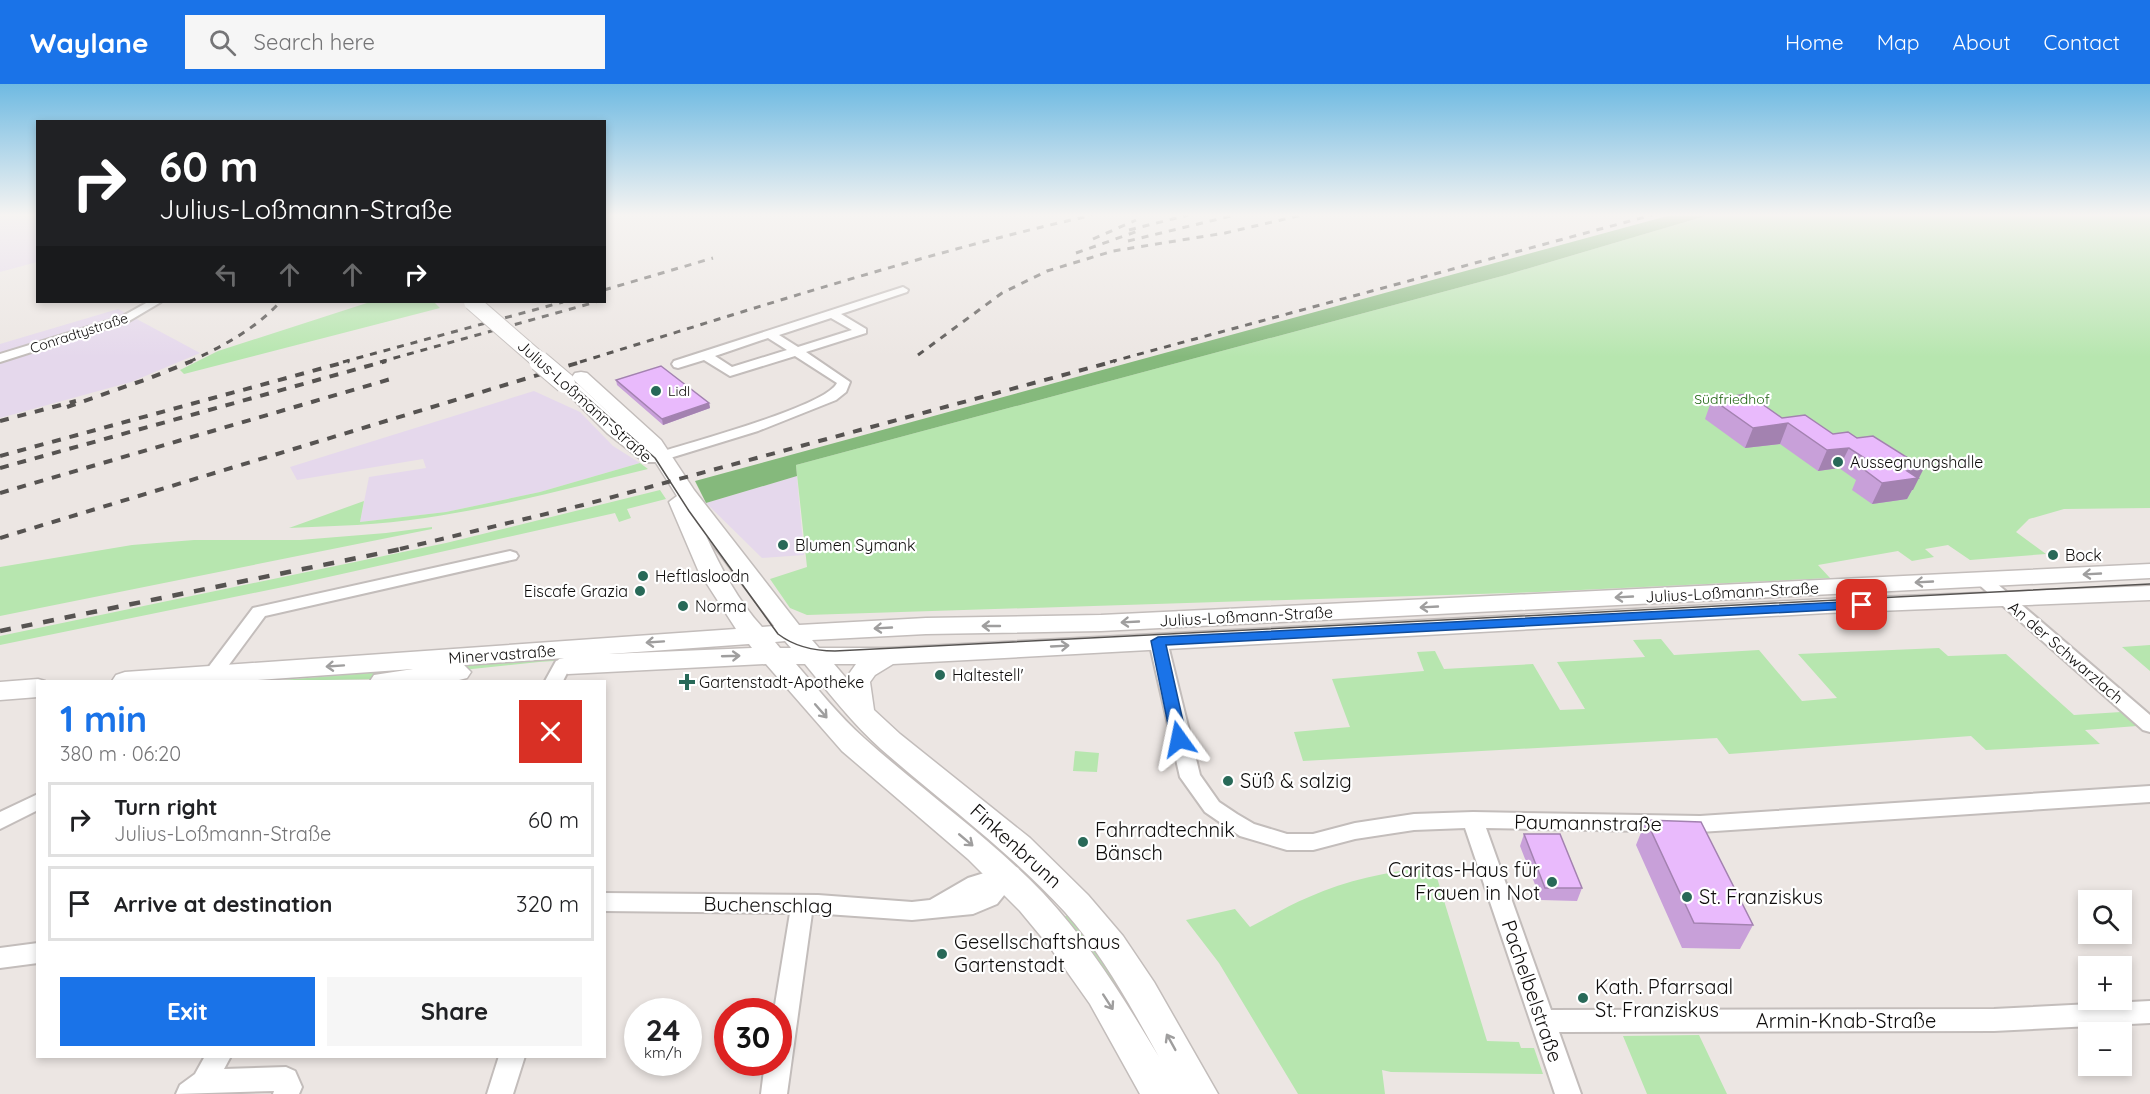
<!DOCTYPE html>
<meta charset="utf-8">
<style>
body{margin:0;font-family:Quicksand,sans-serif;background:#f6f6f6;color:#202124;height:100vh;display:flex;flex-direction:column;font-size:22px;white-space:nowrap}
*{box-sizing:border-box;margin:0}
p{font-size:20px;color:#757577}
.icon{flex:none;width:33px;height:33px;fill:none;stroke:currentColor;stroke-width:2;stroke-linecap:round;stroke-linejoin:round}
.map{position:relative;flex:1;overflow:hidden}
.sheet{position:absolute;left:36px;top:596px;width:570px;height:378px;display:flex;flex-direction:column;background:#fff;border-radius:0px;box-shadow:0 3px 9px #0003}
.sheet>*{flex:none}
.banner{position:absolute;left:36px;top:36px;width:570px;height:183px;border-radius:0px;box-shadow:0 3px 9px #0003;background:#202124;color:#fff;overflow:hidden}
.fabs{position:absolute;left:2078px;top:806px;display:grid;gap:12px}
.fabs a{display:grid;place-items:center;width:54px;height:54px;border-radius:0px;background:#fff;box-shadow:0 3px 9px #0003;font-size:30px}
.speed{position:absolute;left:624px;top:914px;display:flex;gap:12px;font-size:30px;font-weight:700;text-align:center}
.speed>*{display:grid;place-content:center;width:78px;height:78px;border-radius:50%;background:#fff;box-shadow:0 3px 9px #0003;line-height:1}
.speed small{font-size:15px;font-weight:400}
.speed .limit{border:9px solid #d22;background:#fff;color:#111}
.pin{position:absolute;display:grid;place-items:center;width:51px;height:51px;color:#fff;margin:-26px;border-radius:12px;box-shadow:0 3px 9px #0006}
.me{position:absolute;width:66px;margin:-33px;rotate:348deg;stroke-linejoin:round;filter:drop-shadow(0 0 4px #0008)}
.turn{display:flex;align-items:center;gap:21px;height:126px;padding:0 24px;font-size:27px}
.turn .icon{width:78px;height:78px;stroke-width:2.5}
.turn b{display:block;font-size:42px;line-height:51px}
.lanes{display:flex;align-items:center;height:57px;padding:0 24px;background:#0003;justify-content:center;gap:30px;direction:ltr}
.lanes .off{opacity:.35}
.round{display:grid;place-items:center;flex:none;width:63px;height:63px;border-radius:0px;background:#f6f6f6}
.overview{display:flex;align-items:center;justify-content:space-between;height:102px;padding:0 24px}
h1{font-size:36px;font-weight:800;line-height:45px;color:#1a73e8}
.button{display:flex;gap:12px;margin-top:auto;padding:12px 24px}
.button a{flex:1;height:69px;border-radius:0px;background:#1a73e8;color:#fff;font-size:24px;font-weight:800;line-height:69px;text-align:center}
.button a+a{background:#f6f6f6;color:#202124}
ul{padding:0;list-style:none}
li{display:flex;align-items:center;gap:18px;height:75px;margin:0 12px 9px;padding:0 12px;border:3px solid #e0e0e0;border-radius:0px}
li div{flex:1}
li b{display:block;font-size:22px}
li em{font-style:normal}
header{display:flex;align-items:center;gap:36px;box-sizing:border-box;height:84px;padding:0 30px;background:#1a73e8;color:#fff}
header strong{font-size:28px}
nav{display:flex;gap:33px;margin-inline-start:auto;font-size:21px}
.search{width:420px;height:54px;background:#f6f6f6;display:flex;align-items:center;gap:15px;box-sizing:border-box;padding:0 21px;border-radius:0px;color:#757577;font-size:22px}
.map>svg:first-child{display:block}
</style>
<header>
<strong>Waylane</strong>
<div class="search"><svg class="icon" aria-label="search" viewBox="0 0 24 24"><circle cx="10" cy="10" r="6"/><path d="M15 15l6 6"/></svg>Search here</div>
<nav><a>Home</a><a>Map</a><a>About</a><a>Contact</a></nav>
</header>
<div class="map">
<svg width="2150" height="1010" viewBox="0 0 2150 1010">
<rect width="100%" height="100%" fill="#ece6e3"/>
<path fill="#e5d8ec" d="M 0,131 L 37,131 L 37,178 L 0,188 Z
M 118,225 L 200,269 L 131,298 L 0,334 L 0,260 Z
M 534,307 L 580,328 L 613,362 L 640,379 L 540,408 L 446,428 L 360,438 L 369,393 L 426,384 L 423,375 L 297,396 L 290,383 Z
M 797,392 L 804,471 L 762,474 L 706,419 Z"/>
<path fill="#b7e6af" d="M 1709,131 L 2150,131 L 2150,424 L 2064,425 L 2029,435 L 2016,448 L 2046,470 L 1970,476 L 1948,461 L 1925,465 L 1934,473 L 1912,477 L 1898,467 L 1818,481 L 1830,494 L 1538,508 L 807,531 L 790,524 L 770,495 L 807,483 L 796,381 L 1506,191 Z
M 370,218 L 434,218 L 440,224 L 184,290 L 180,286 L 218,267 Z
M 640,379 L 648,385 C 574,403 500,423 425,434 C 380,441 334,442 289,444 L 364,417 L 360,438 L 446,428 L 540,408 Z
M 660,406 L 666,415 L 627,425 L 631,434 L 619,438 L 615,429 L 288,502 L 0,561 L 0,552 L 446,459 Z
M 432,443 L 432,445 L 0,532 L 0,483 L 132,461 L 194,456 L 300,456 L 386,449 Z
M 1661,555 L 1674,571 L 1759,566 L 1802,617 L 1837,614 L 1798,570 L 1939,564 L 1948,572 L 2006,570 L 2074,631 L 2121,628 L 2137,642 L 2085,646 L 2100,660 L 1986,666 L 1971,652 L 1729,670 L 1717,654 L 1303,677 L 1294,648 L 1350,643 L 1332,595 L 1424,587 L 1417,568 L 1435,567 L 1444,585 L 1533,580 L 1560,626 L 1585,625 L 1557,578 L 1645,573 L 1633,556 Z
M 716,560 L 714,566 L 539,578 L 377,595 L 270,597 L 369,589 L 434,581 Z
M 2150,561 L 2150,587 L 2122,563 Z
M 1075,667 L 1099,669 L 1097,688 L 1073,687 Z
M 1428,783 L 1434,784 L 1487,957 L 1519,958 L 1521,964 L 1534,964 L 1543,990 L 1391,988 L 1382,986 L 1385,1010 L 1298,1010 L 1219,879 L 1186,836 L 1235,825 L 1250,843 C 1270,833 1289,821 1309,813 C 1347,796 1387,788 1428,783 Z
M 1071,829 L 1153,948 L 1173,1010 L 1059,836 Z
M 1699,951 L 1727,1010 L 1647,1010 L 1623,952 Z"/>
<path fill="#85b97c" d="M 1671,131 L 1709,131 L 1506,191 L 796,381 L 797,392 L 706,419 L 695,397 Z"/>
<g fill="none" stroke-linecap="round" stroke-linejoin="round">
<defs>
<path id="minor" d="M 903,203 L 908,206 L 907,208 L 841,230 L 866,245 L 866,249 L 806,268 L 850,298 L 846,308 L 836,316 L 758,347 L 657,378 L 647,378 L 645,375 L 647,372 C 678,362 826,323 837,299 L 795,272 L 730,292 L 704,276 L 678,284 L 674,283 L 672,280 L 674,277 ZM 831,234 L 852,246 L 798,263 L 779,251 ZM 768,254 L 787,266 L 732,283 L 715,272 Z
M 148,218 L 161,218 L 129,237 L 0,278 L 0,270 L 121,233 Z
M 510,467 L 516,469 L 518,472 L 516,475 L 265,532 L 217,597 L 198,597 L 253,524 Z
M 1982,490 L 1988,492 L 2150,631 L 2150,648 L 2143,646 L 1976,498 L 1974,495 Z
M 1158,551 L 1164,553 L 1167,557 L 1200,691 L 1219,718 L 1237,730 L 1254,740 L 1287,750 L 1313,750 L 1355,739 L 1414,730 L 1473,728 L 1700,732 L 2150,702 L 2150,718 L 1700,748 L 1486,744 L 1551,926 L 1994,925 L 2150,917 L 2150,939 L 1994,947 L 1559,948 L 1581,1010 L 1555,1010 L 1465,744 L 1414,746 L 1355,755 L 1313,766 L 1287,766 L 1240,752 L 1205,728 L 1180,693 L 1149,557 L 1152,553 Z
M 562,575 L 568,577 L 571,581 L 563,597 L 545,597 L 556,577 Z
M 38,710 L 38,726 L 0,745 L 0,728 Z
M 1010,781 L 1018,784 L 1021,790 L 997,820 L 973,830 L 912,836 L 812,829 L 787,1010 L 761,1010 L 765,978 L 778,978 L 778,927 L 774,927 L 790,829 L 604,827 L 604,809 L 818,811 L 912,818 L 930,816 L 968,794 Z
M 38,859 L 38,879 L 0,884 L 0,864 Z
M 205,972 L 231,972 L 224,985 L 286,983 L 295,987 L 302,1003 L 299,1010 L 273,1010 L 274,1007 L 176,1010 L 180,1001 L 195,990 Z
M 499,972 L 525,972 L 513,1010 L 487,1010 Z"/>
<path id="secondary" d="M 581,288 L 587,289 L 661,356 L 694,406 L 799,541 L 926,534 L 1101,531 L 2150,480 L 2150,494 L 1101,547 L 926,550 L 812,556 L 819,564 L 887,564 L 1827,515 L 2150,502 L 2150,516 L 1827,529 L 893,580 L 875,591 L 870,598 L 874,626 L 900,650 L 1030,754 L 1088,811 L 1123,852 L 1154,898 L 1218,1010 L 1140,1010 L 1090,920 L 1049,862 L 1020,827 L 968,775 L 842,667 L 766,580 L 568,590 L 559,587 L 555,581 L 559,575 L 564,574 L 464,581 L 471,588 L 467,594 L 455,597 L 370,597 L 374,591 L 413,585 L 245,597 L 112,597 L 116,591 L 125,588 L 736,545 L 698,486 L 669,418 L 677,412 L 653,374 L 639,374 L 607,349 L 564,306 L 566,302 L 580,302 L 625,344 L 575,297 L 572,293 L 575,289 ZM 706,452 L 774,542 L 762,543 C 738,517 721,484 706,452 ZM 785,557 L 791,564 L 780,564 L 775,558 ZM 749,560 L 752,564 L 609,570 ZM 796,580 L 805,580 C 829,609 853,640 881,665 C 943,719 1009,767 1065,828 C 1103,871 1131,923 1159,973 C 1124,915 1090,859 1043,809 C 988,752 923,707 864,654 C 839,632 818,605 796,580 ZM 834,580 L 856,580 L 846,594 Z
M 38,595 L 45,597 L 38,597 L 38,613 L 0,616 L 0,598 Z"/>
</defs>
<use href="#minor" stroke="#c3bdbb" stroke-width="4"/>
<use href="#secondary" stroke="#c3bdbb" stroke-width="3"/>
<use href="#minor" fill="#fff" fill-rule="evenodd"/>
<use href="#secondary" fill="#fff" fill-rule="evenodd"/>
<path stroke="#565351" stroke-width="1.5" d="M 479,218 L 655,374 L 689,427 L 778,550 C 795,563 814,567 835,567 L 2150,500"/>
<path stroke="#565351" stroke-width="3" stroke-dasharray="7 7" stroke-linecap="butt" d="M 1129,146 L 1188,131
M 1093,155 L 1136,136
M 1128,157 L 1235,131
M 1076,169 L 1138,147
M 604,206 L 713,174
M 918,271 L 1002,209 L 1047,187 L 1113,167 L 1225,149 L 1302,131
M 189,278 C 223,262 254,246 280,218
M 343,278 L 563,218
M 380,278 L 596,218
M 580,278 C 750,226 919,170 1093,131
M 1110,278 L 1652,131"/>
<path stroke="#565351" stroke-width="4" stroke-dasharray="9 9" stroke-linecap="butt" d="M 67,323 L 150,294 L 192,277
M 0,337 L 76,317
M 0,372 L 349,277
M 0,384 L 386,277
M 0,409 L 394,294
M 0,454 L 584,277
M 400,465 L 583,421 L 1115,277"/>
<path stroke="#565351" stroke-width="4.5" stroke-dasharray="11 11" stroke-linecap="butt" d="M 0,547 L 406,464"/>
<defs>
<path id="secondary-bridge-far1" d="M 472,218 L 541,278"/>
<path id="secondary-bridge" d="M 539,277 L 565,299"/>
</defs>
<use href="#secondary-bridge-far1" stroke="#c3bdbb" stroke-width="18" stroke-linecap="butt"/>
<use href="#secondary-bridge" stroke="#c3bdbb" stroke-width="22" stroke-linecap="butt"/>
<use href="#secondary-bridge-far1" stroke="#fff" stroke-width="16"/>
<use href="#secondary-bridge" stroke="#fff" stroke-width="20"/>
</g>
<path fill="#c8a0d9" d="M 616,296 L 709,319 L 710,324 L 663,341 L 617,301 Z
M 1712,315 L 1782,334 L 1805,331 L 1913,406 L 1912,406 L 1907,415 L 1872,420 L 1852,406 L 1856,396 L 1839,384 L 1818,387 L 1780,360 L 1745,364 L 1705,335 Z
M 1646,736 L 1753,841 L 1740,865 L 1682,864 L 1636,761 Z
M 1524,750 L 1582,804 L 1577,817 L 1541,816 L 1520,762 Z"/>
<path fill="#a382b0" d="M 709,319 L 710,324 L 663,341 L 662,335 Z
M 1788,339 L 1780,360 L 1745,364 L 1753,344 Z
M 1849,364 L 1839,384 L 1818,387 L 1827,366 Z
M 1924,384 L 1913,406 L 1912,406 L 1907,415 L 1872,420 L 1882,399 L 1907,387 Z"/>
<path fill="#e9bafc" stroke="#a382b0" stroke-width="1.5" d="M 661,282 L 709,319 L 662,335 L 616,296 Z
M 1748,310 L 1782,334 L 1805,331 L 1833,350 L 1848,348 L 1857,354 L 1873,352 L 1924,384 L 1907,387 L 1918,394 L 1882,399 L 1862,384 L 1877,382 L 1849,364 L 1827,366 L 1788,339 L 1753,344 L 1712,315 Z
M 1646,736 L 1701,738 L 1753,841 L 1694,839 Z
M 1524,750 L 1560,750 L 1582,804 L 1545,804 Z"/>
<defs><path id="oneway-shaft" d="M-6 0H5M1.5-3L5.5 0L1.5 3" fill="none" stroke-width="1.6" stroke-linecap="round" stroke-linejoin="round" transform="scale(1.5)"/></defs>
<g stroke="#9f9e9e">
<use href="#oneway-shaft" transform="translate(2092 490) rotate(177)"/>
<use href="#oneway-shaft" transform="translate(1924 498) rotate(177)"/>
<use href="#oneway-shaft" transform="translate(1624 513) rotate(177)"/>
<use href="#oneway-shaft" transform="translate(1429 523) rotate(177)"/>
<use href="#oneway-shaft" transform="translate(1130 538) rotate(177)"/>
<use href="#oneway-shaft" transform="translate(991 542) rotate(180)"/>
<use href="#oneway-shaft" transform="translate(883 544) rotate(177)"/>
<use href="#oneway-shaft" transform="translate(655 558) rotate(176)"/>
<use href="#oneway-shaft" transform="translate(1060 562) rotate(-3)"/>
<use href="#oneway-shaft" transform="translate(731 572) rotate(-2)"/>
<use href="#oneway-shaft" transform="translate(335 582) rotate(176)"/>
<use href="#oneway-shaft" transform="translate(821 627) rotate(49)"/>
<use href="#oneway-shaft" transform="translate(966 756) rotate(40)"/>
<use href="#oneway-shaft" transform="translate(1108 918) rotate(57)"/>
<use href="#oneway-shaft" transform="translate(1171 958) rotate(-119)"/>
</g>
<linearGradient id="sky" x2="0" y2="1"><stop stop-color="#6fbae2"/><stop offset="0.48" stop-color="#f6f4f2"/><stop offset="1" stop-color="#f6f4f2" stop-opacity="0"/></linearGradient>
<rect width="2150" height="273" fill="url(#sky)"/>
<path fill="#1a73e8" stroke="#114b97" stroke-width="1.5" d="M 1862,517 L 1869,521 L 1867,524 L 1166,561 L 1187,655 L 1185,659 L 1174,659 L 1171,655 L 1151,557 L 1158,553 Z"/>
<g fill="#286958" stroke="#fff" stroke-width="2">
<circle cx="656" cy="307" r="6"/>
<circle cx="1838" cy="378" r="6"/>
<circle cx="783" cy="461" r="6"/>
<circle cx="2053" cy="471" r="6"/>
<circle cx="643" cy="492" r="6"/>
<circle cx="640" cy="507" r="6"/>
<circle cx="683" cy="522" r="6"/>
<circle cx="940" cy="591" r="6"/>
<path d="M684 589h6v6h6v6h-6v6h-6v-6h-6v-6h6z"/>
<circle cx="1228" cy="697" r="6"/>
<circle cx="1083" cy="758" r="6"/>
<circle cx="1552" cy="798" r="6"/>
<circle cx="1687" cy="813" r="6"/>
<circle cx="942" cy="870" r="6"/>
<circle cx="1583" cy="914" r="6"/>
</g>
<g text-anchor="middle" stroke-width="4.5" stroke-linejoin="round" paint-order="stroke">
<g font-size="14" fill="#0f0d0c" stroke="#fff">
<text transform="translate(79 249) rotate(-18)" y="5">Conradtystraße</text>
</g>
<g font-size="14" fill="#0f0d0c" stroke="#fff" text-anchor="start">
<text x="668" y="312">Lidl</text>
</g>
<g font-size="14" fill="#1e6310" stroke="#fff">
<text x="1732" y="320">Südfriedhof</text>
</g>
<g font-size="16" fill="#0f0d0c" stroke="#fff">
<text transform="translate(585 317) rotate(42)" y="6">Julius-Loßmann-Straße</text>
<text transform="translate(1732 508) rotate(-3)" y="6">Julius-Loßmann-Straße</text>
<text transform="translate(1246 532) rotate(-3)" y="6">Julius-Loßmann-Straße</text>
<text transform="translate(2066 568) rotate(41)" y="6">An der Schwarzlach</text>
<text transform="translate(502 570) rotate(-4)" y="6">Minervastraße</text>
</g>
<g font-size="16" fill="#0f0d0c" stroke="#fff" text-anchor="start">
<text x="1850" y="384">Aussegnungshalle</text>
<text x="795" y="467">Blumen Symank</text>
<text x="2065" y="477">Bock</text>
<text x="655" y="498">Heftlasloodn</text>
<text x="628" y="513" text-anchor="end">Eiscafe Grazia</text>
<text x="695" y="528">Norma</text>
<text x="952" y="597">Haltestell'</text>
<text x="699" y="604">Gartenstadt-Apotheke</text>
</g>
<g font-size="20" fill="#0f0d0c" stroke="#fff" text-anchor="start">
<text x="1240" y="704">Süß &amp; salzig</text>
<text x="1095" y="753">Fahrradtechnik<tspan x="1095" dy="23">Bänsch</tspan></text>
<text x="1540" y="793" text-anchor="end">Caritas-Haus für<tspan x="1540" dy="23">Frauen in Not</tspan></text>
<text x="1699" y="820">St. Franziskus</text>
<text x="954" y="865">Gesellschaftshaus<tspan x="954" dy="23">Gartenstadt</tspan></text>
<text x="1595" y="910">Kath. Pfarrsaal<tspan x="1595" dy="23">St. Franziskus</tspan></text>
</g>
<g font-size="20" fill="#0f0d0c" stroke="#fff">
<text transform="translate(1588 739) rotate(1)" y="7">Paumannstraße</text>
<text transform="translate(1016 762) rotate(42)" y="7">Finkenbrunn</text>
<text transform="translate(768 821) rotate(1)" y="7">Buchenschlag</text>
<text transform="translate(1532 907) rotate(71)" y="7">Pachelbelstraße</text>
<text x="1846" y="944">Armin-Knab-Straße</text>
</g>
</g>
</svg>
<div class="fabs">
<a><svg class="icon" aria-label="search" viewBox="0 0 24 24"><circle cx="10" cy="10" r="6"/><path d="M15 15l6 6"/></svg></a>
<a>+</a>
<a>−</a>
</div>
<div class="speed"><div>24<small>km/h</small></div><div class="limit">30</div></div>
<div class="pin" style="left:1862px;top:521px;background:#d93025"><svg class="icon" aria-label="arrive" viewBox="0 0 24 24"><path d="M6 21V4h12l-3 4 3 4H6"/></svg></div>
<svg class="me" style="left:1179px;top:655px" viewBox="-20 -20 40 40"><path d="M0-17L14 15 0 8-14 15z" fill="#1a73e8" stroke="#fff" stroke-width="4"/></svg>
<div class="banner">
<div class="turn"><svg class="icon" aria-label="right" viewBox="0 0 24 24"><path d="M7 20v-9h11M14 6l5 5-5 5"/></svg><div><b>60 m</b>Julius-Loßmann-Straße</div></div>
<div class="lanes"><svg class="icon off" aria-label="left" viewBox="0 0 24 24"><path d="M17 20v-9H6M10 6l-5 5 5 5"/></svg><svg class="icon off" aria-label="ahead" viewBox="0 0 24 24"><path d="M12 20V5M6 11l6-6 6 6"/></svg><svg class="icon off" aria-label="ahead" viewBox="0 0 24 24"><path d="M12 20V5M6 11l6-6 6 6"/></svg><svg class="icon" aria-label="right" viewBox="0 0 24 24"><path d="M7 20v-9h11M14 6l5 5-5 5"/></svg></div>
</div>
<section class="sheet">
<div class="overview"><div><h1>1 min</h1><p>380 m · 06:20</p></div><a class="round" style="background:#d93025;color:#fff"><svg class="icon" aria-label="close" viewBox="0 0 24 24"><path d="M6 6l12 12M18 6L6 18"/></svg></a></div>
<ul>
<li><svg class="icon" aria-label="right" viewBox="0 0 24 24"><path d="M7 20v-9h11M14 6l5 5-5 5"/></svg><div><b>Turn right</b><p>Julius-Loßmann-Straße</p></div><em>60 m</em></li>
<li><svg class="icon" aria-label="arrive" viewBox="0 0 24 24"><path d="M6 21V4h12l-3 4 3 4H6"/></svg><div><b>Arrive at destination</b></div><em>320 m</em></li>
</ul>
<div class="button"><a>Exit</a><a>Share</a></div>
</section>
</div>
